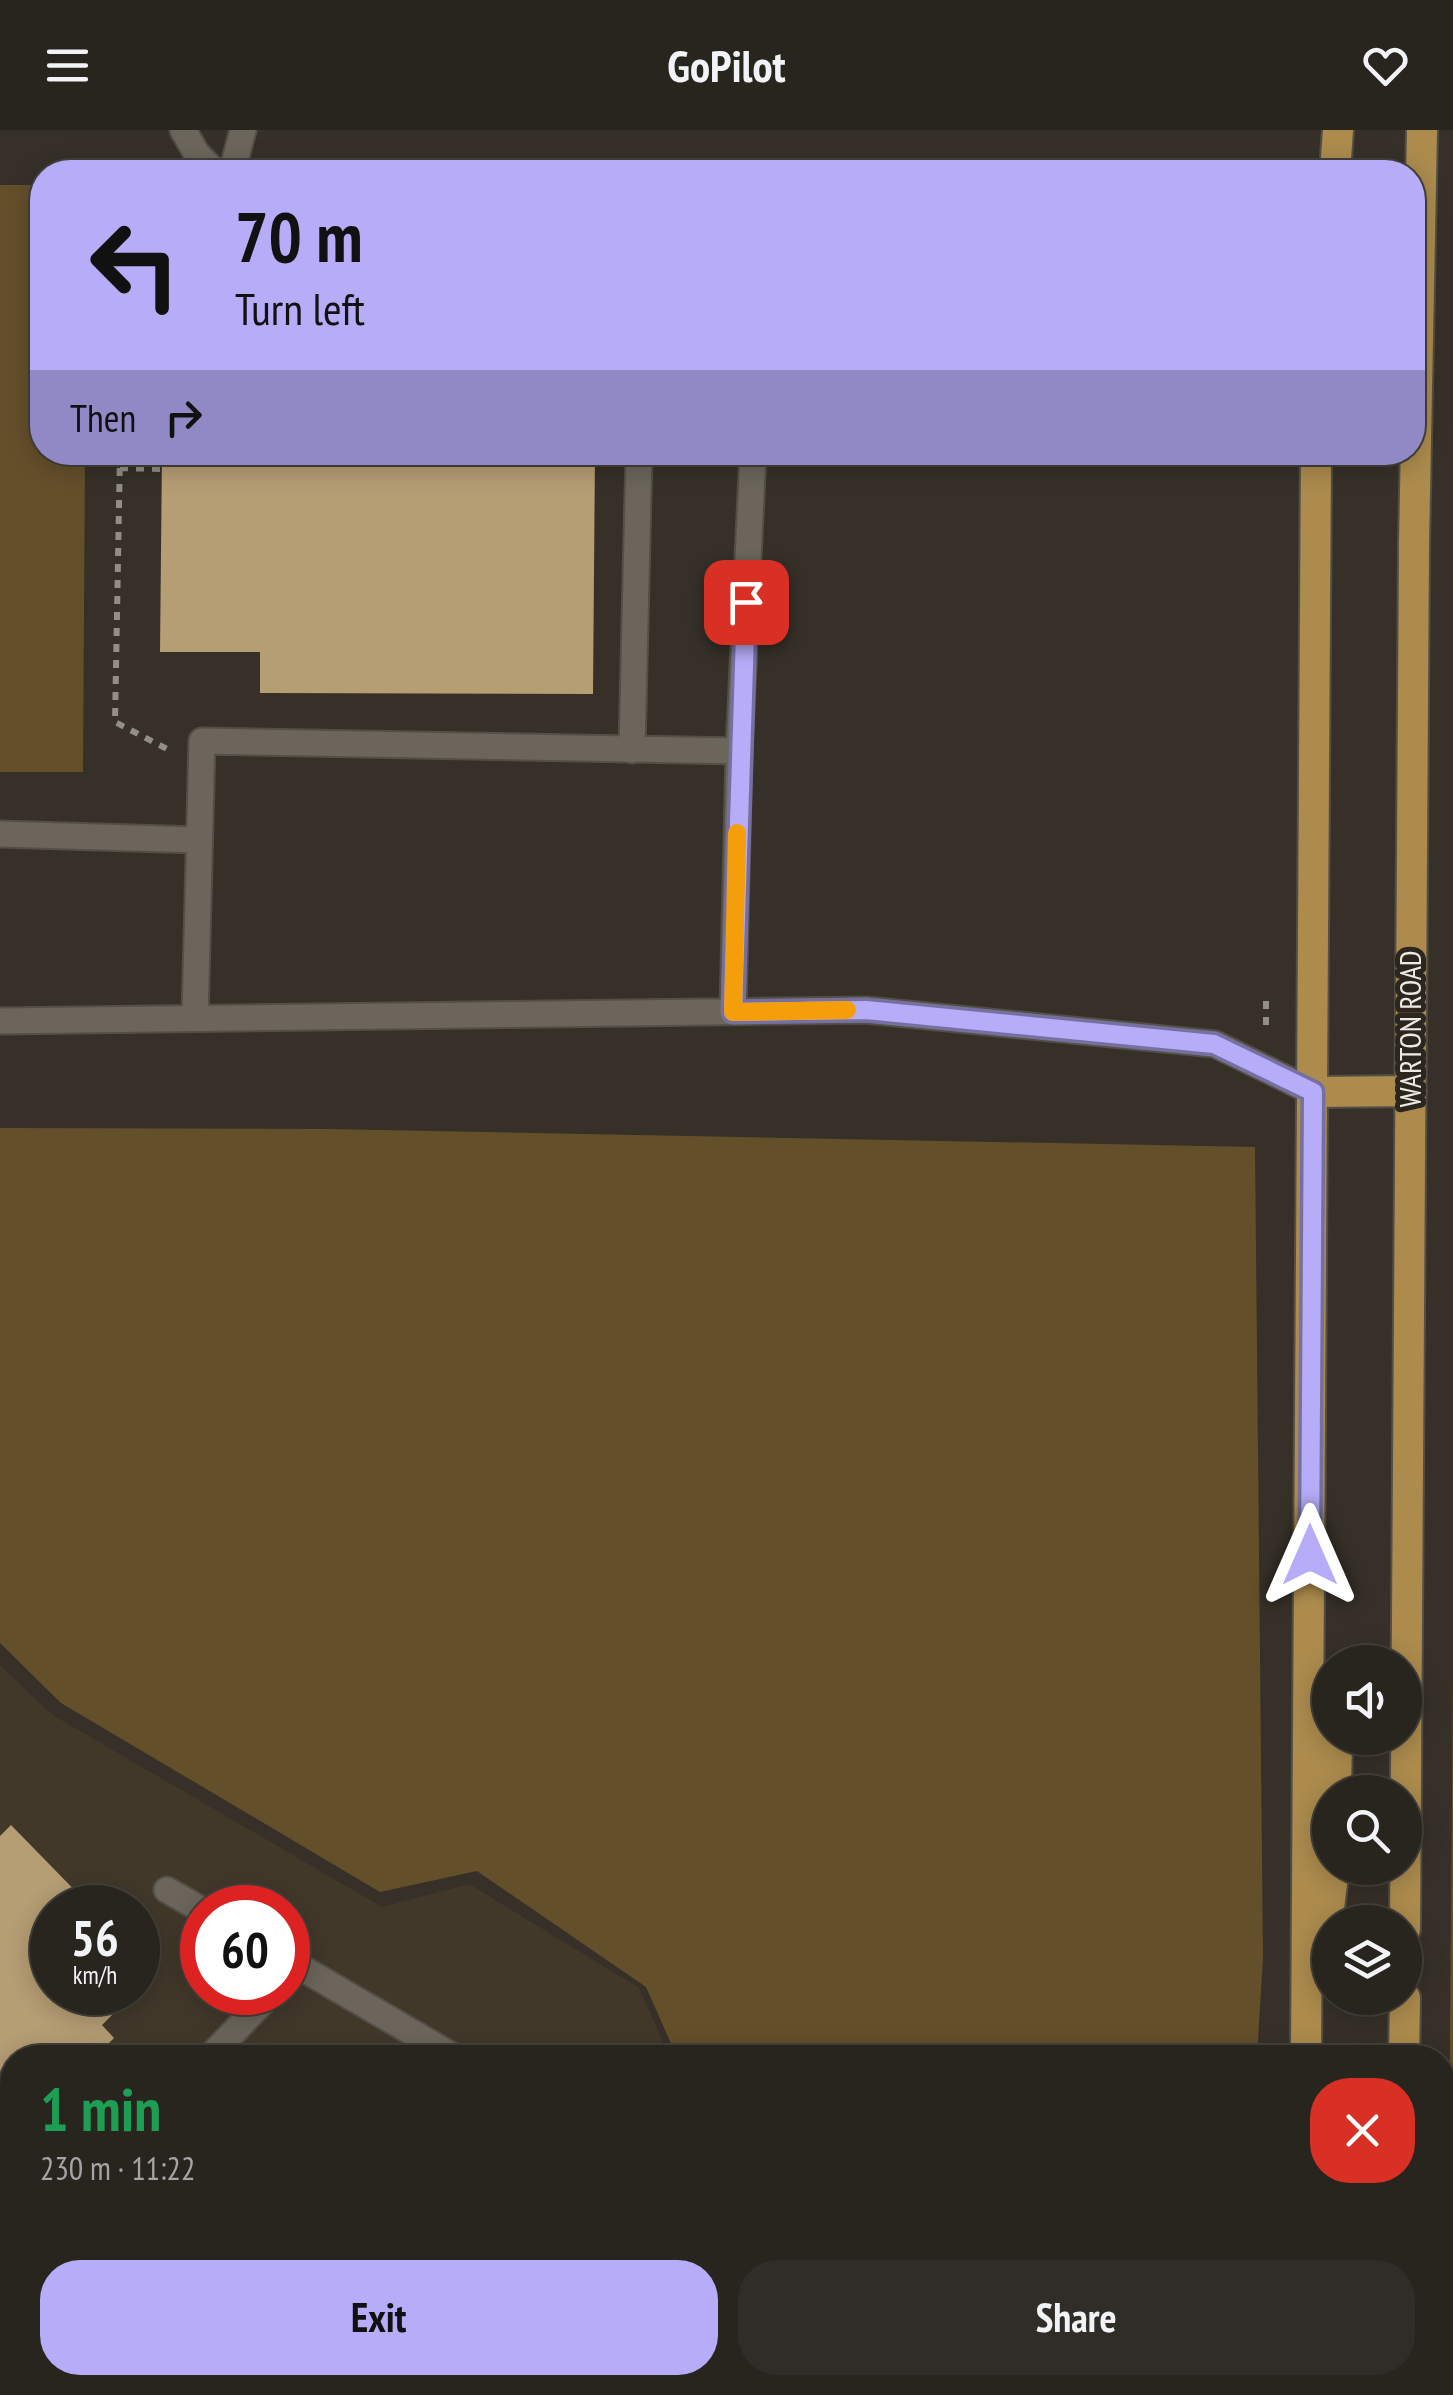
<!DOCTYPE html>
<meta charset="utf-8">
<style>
body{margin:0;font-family:"PT Sans Narrow",sans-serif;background:#302c27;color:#f1f3f6;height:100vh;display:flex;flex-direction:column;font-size:38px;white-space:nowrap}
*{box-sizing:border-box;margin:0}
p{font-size:32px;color:#a5a4a4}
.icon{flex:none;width:55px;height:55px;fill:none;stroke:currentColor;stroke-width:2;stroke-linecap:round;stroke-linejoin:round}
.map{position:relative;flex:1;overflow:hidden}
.panel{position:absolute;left:0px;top:1915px;width:1455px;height:350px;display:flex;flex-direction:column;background:#28241e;border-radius:40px 40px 0 0;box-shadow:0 5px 25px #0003,0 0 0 2px #44413c}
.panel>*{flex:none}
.guide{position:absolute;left:30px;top:30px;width:1395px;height:305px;border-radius:40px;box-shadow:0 5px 25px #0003,0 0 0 2px #44413c;background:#b6acf8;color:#111;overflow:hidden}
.buttons{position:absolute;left:1312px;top:1515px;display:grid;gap:20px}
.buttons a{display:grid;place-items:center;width:110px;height:110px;border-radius:50%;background:#28241e;box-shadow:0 5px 25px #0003,0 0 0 2px #44413c;font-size:50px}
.speed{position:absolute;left:30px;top:1755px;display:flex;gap:20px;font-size:50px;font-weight:700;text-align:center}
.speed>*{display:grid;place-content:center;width:130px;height:130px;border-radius:50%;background:#28241e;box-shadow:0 5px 25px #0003,0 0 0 2px #44413c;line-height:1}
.speed small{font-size:25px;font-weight:400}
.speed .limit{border:15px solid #d22;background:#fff;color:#111}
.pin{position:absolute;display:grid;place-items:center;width:85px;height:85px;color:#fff;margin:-42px;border-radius:20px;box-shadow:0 5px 15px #0006}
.me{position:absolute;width:110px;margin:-55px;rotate:0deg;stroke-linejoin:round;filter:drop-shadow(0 0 8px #0008)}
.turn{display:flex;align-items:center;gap:35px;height:210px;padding:0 40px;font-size:45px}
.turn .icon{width:130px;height:130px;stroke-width:2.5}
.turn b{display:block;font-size:70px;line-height:85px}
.then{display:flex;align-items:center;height:95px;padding:0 40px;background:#0003;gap:20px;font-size:38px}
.round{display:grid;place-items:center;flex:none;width:105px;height:105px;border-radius:40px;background:#302c27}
.headline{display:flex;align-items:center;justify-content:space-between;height:170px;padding:0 40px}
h1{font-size:60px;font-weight:600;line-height:75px;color:#1e9e55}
.button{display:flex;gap:20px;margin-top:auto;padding:20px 40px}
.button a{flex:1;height:115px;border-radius:40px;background:#b6acf8;color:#111;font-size:40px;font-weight:600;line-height:115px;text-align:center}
.button a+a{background:#302c27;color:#f1f3f6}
header{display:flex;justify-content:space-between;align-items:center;height:130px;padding:0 40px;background:#28241e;font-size:45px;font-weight:600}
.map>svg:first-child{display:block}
</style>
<header><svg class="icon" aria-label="menu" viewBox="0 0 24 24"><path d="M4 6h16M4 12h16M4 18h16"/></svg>GoPilot<svg class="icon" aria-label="heart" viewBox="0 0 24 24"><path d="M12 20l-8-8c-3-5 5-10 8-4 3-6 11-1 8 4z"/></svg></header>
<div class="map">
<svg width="1453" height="2265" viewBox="0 0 1453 2265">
<rect width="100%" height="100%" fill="#363028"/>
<path fill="#41382a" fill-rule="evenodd" d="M 0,1535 L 51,1584 L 382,1777 L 469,1754 L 639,1858 L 670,1927 L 12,1928 L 12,2252 L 708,2252 L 708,2265 L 0,2265 ZM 52,1778 L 138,1778 L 138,1862 L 52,1862 ZM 202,1778 L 288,1778 L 288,1862 L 202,1862 Z"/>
<path fill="#644f2b" d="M 0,55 L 42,55 L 42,322 L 85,323 L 83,642 L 0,642 Z
M 0,998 L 328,999 L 1255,1017 L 1263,1829 L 1257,1927 L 677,1927 L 646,1857 L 477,1741 L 380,1762 L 61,1573 L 0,1513 Z
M 1453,1546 L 1453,2265 L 1447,2265 Z
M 715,2252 L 1237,2252 L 1237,2253 L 1236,2265 L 714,2265 Z"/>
<path fill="#b59d74" d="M 162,322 L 595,322 L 593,564 L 260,563 L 260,522 L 160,522 Z
M 11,1695 L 92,1778 L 52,1778 L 52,1862 L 135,1862 L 102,1895 L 114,1908 L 94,1928 L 12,1928 L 12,1983 L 0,1996 L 0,1706 Z
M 138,1824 L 156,1842 L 138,1860 Z
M 12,2252 L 242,2252 L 254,2265 L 0,2265 Z"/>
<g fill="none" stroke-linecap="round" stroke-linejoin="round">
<defs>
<path id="lane" d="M 183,0 L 197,24 L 215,42
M 232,42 L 243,0
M 632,620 L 639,322
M 739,621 L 753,322
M 0,704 L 199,710
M 195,888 L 202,611 L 739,621 L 733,881
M 0,891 L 866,880 L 1215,914 L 1313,962
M 167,1760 L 202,1780
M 288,1830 L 456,1928
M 209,1928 L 272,1862
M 614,2252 L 614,2265"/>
<path id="primary" d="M 1335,42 L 1338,0
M 1313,962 L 1411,961
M 1336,1662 L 1337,1608
M 1405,1799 L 1414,414 L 1422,0
M 1323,1825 L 1334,1738
M 1306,1928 L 1316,322
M 1404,1928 L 1405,1868
M 1306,2252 L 1306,2265
M 1402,2265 L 1402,2252"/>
</defs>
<use href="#lane" stroke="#534f47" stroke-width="29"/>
<use href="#primary" stroke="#534f47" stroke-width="34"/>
<path stroke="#928d86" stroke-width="6" stroke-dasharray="8 8" stroke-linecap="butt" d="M 120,322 L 115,592 L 169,620
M 120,338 L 162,339
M 1266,871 L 1266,902"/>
<use href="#lane" stroke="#6b655b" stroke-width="25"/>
<use href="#primary" stroke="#ac8b4d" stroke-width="30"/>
</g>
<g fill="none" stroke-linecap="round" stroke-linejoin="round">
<defs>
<path id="route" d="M 746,472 L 733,882 L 866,880 L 1214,914 L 1313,962 L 1310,1425"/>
</defs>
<use href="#route" stroke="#7670a1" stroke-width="25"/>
<use href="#route" stroke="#b6acf8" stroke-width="18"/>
<path stroke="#f59e0b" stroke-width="18" d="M 737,703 L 733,882 L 847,880"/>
</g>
<g text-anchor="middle" stroke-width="10" stroke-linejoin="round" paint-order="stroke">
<g font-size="30" fill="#edeae4" stroke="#2c261e">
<text transform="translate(1411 899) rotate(-90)" y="10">WARTON ROAD</text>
</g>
</g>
</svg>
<div class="buttons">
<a><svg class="icon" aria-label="sound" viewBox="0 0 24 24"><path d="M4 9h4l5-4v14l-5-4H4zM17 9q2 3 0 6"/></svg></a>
<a><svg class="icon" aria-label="search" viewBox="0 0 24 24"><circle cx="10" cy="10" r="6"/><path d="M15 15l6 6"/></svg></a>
<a><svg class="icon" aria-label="layers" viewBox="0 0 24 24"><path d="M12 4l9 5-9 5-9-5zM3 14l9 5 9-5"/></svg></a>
</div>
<div class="speed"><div>56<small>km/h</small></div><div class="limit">60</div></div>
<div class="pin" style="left:746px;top:472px;background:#d93025"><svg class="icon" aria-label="arrive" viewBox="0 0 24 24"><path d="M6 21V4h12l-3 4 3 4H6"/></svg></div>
<svg class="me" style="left:1310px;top:1425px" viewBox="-20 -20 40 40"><path d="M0-17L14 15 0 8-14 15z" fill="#b6acf8" stroke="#fff" stroke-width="4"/></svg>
<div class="guide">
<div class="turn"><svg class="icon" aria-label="left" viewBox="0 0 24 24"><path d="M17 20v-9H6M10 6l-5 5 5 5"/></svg><div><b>70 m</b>Turn left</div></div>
<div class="then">Then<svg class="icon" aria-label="right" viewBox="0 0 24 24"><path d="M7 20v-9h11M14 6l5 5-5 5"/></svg></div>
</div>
<section class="panel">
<div class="headline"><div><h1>1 min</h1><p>230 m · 11:22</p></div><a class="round" style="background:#d93025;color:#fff"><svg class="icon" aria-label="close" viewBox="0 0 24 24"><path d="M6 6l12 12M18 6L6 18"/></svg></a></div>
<div class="button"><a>Exit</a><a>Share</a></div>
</section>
</div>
